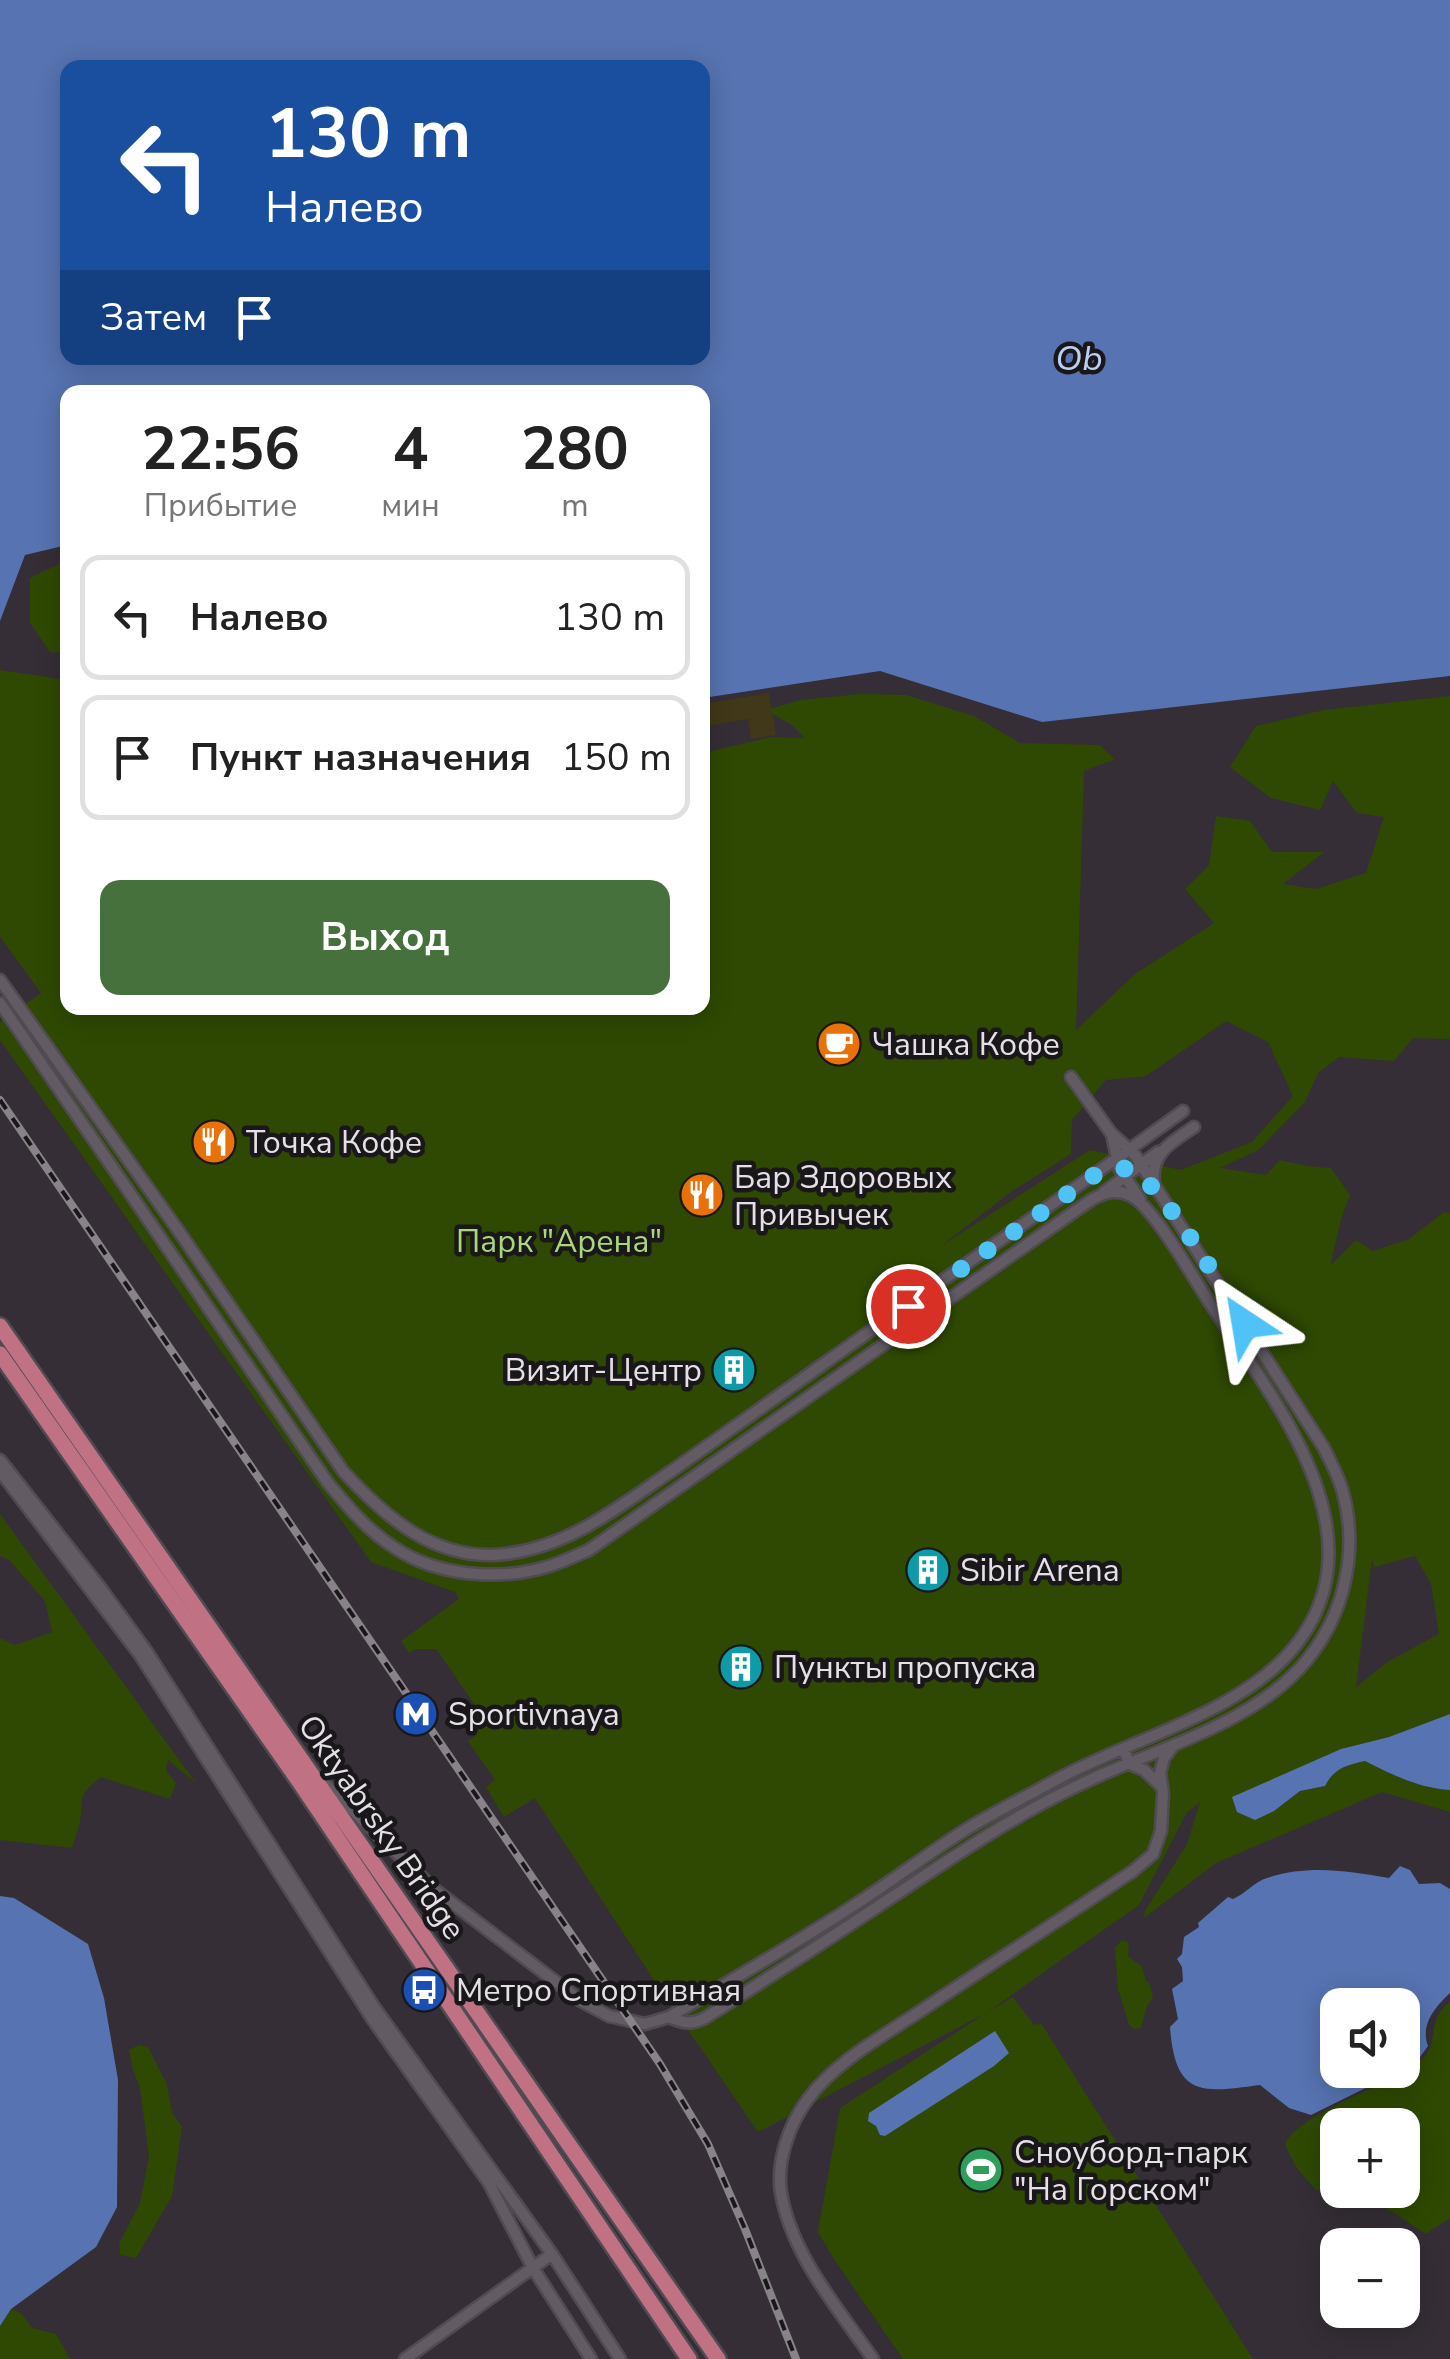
<!DOCTYPE html>
<html lang="ru">
<meta charset="utf-8">
<style>
body{margin:0;font-family:"Nunito Sans",sans-serif;background:#f2f2f2;color:#222;height:100vh;display:flex;flex-direction:column;font-size:38px;white-space:nowrap}
*{box-sizing:border-box;margin:0}
p{font-size:32px;color:#767676}
.icon{flex:none;width:55px;height:55px;fill:none;stroke:currentColor;stroke-width:2;stroke-linecap:round;stroke-linejoin:round}
.map{position:relative;flex:1;overflow:hidden}
.drawer{position:absolute;left:60px;top:385px;width:650px;height:630px;display:flex;flex-direction:column;background:#fff;border-radius:20px;box-shadow:0 5px 25px #0003}
.drawer>*{flex:none}
.guide{position:absolute;left:60px;top:60px;width:650px;height:305px;border-radius:20px;box-shadow:0 5px 25px #0003;background:#1a4fa0;color:#fff;overflow:hidden}
.buttons{position:absolute;left:1320px;top:1988px;display:grid;gap:20px}
.buttons a{display:grid;place-items:center;width:100px;height:100px;border-radius:20px;background:#fff;box-shadow:0 5px 25px #0003;font-size:50px}
.pin{position:absolute;display:grid;place-items:center;width:85px;height:85px;color:#fff;margin:-42px;border:5px solid #fff;border-radius:50%;box-shadow:0 2px 10px #0007}
.me{position:absolute;width:110px;margin:-55px;rotate:327deg;stroke-linejoin:round;filter:drop-shadow(0 0 8px #0008)}
.turn{display:flex;align-items:center;gap:35px;height:210px;padding:0 40px;font-size:45px}
.turn .icon{width:130px;height:130px;stroke-width:2.5}
.turn b{display:block;font-size:70px;line-height:85px}
.then{display:flex;align-items:center;height:95px;padding:0 40px;background:#0003;gap:20px;font-size:38px}
.eta{display:flex;justify-content:space-evenly;align-items:center;height:170px;text-align:center}
.eta b{font-size:60px;font-weight:700;line-height:70px}
.primary-button{display:flex;gap:20px;margin-top:auto;padding:20px 40px}
.primary-button a{flex:1;height:115px;border-radius:20px;background:#46713d;color:#fff;font-size:40px;font-weight:700;line-height:115px;text-align:center}
ul{padding:0;list-style:none}
li{display:flex;align-items:center;gap:30px;height:125px;margin:0 20px 15px;padding:0 20px;border:5px solid #e0e0e0;border-radius:20px}
li div{flex:1}
li b{display:block;font-size:38px}
li em{font-style:normal}
.map>svg:first-child{display:block}
</style>
<div class="map">
<svg width="1450" height="2359" viewBox="0 0 1450 2359">
<rect width="100%" height="100%" fill="#352e36"/>
<path fill="#2f4902" fill-rule="evenodd" d="M 67,560 L 68,560 L 67,653 L 50,652 L 30,623 L 30,578 Z
M 0,670 L 67,680 L 68,1008 L 702,1008 L 703,753 L 772,737 L 805,738 L 793,726 L 766,710 L 801,700 L 860,694 L 906,695 L 974,716 L 1020,743 L 1099,745 L 1115,759 L 1084,771 L 1076,1030 L 1135,974 L 1214,923 L 1185,889 L 1209,865 L 1216,816 L 1250,821 L 1272,852 L 1324,852 L 1283,884 L 1316,889 L 1366,873 L 1384,817 L 1357,813 L 1333,781 L 1320,810 L 1271,798 L 1230,767 L 1256,726 L 1324,710 L 1450,696 L 1450,1039 L 1413,1038 L 1394,1061 L 1339,1057 L 1318,1073 L 1305,1102 L 1258,1150 L 1220,1168 L 1266,1175 L 1280,1160 L 1307,1166 L 1331,1168 L 1350,1195 L 1342,1216 L 1330,1266 L 1356,1240 L 1373,1251 L 1409,1239 L 1444,1212 L 1450,1213 L 1450,1714 L 1389,1737 L 1341,1749 L 1274,1811 L 1300,1791 L 1325,1786 C 1334,1768 1347,1765 1366,1761 C 1393,1776 1418,1788 1450,1790 L 1450,1812 L 1382,1792 L 1216,1863 L 1144,1918 L 1145,1911 L 1187,1844 L 1200,1802 L 1187,1812 L 1139,1905 L 986,2013 L 1013,1997 L 1034,2025 L 1041,2023 L 1253,2359 L 903,2359 L 834,2259 L 818,2232 L 840,2108 L 986,2013 L 758,2132 L 656,1983 L 535,1798 L 504,1817 L 486,1787 L 495,1780 L 468,1741 L 476,1736 L 484,1718 L 436,1649 L 416,1649 L 409,1653 L 401,1641 L 459,1599 L 455,1592 L 371,1562 L 0,1040 L 0,1022 L 41,993 L 0,937 ZM 1226,1021 L 1268,1042 L 1293,1096 L 1252,1142 L 1181,1170 L 1090,1150 L 941,1246 L 1012,1191 L 1071,1154 L 1072,1120 L 1106,1080 L 1146,1076 ZM 1415,1556 L 1431,1584 L 1439,1634 L 1389,1661 L 1356,1687 L 1372,1559 L 1374,1567 Z
M 0,1514 L 196,1783 L 168,1760 L 166,1771 L 176,1783 L 170,1799 L 101,1777 C 76,1797 84,1796 80,1822 C 78,1831 74,1840 72,1848 L 0,1840 L 0,1638 L 15,1645 L 52,1632 L 45,1601 L 9,1560 L 0,1556 Z
M 1122,1940 L 1129,1943 L 1128,1956 L 1142,1967 L 1146,1981 L 1150,1984 L 1153,1998 L 1147,2006 L 1141,2028 L 1134,2029 L 1129,2025 L 1118,1989 L 1115,1948 Z
M 1450,2002 L 1450,2218 L 1426,2234 L 1368,2196 L 1316,2190 L 1296,2167 L 1285,2145 C 1292,2119 1379,2087 1405,2072 C 1416,2065 1429,2056 1431,2044 C 1435,2026 1434,2014 1450,2002 ZM 1338,2125 L 1402,2125 L 1402,2190 L 1338,2190 Z
M 139,2045 L 148,2047 L 167,2085 L 172,2113 L 182,2127 L 172,2196 L 136,2258 L 120,2255 L 119,2244 L 140,2203 L 149,2157 L 140,2088 L 133,2070 L 129,2050 Z
M 11,2309 L 21,2313 L 32,2328 L 56,2334 L 70,2359 L 0,2359 L 0,2326 Z"/>
<path fill="#403818" d="M 769,693 L 776,735 L 751,739 L 748,719 L 703,727 L 703,704 Z"/>
<path fill="#5773b1" fill-rule="evenodd" d="M 0,0 L 1450,0 L 1450,676 L 1042,722 L 880,671 L 703,698 L 702,392 L 68,392 L 67,545 L 25,555 L 0,621 ZM 68,68 L 702,68 L 702,358 L 68,358 Z
M 1450,1714 L 1450,1790 C 1418,1788 1393,1775 1365,1761 C 1347,1765 1334,1768 1325,1786 L 1300,1791 L 1274,1811 L 1255,1820 L 1237,1812 L 1232,1797 L 1341,1749 L 1389,1737 Z
M 1400,1866 L 1410,1870 L 1419,1884 L 1440,1883 L 1450,1889 L 1450,1993 C 1435,2007 1420,2025 1428,2046 L 1420,2057 L 1402,2070 L 1402,2005 L 1338,2005 L 1338,2070 L 1402,2070 L 1311,2115 L 1289,2108 L 1260,2085 C 1201,2093 1175,2097 1170,2027 L 1178,2019 L 1172,1989 L 1183,1981 L 1182,1967 L 1177,1959 L 1182,1954 L 1184,1937 L 1199,1927 L 1198,1923 L 1228,1897 L 1233,1899 C 1245,1894 1254,1882 1267,1878 C 1308,1864 1348,1871 1389,1878 Z
M 0,1896 L 14,1898 L 88,1944 L 104,1998 L 118,2080 L 117,2207 L 96,2247 L 11,2309 L 0,2326 Z
M 995,2031 L 1009,2053 L 994,2066 L 885,2136 L 880,2135 L 876,2126 L 868,2121 L 869,2113 Z"/>
<g fill="none" stroke-linecap="round" stroke-linejoin="round">
<defs>
<path id="minor" d="M 0,980 L 178,1230 L 343,1471 C 386,1518 436,1562 505,1554 C 570,1547 621,1505 673,1470 C 723,1435 773,1400 822,1365 C 942,1280 1064,1197 1183,1111
M 0,1003 L 328,1483 C 348,1507 368,1531 395,1548 C 437,1576 498,1581 546,1567 C 560,1563 575,1556 589,1550 L 1091,1200 C 1105,1192 1118,1188 1133,1197 C 1155,1210 1192,1276 1208,1300 C 1272,1398 1389,1537 1291,1651 C 1234,1716 1129,1739 1054,1781 C 1024,1798 992,1813 962,1832 C 926,1855 892,1881 856,1904 C 795,1944 731,1980 669,2017 L 645,2024 L 609,2016 L 581,2001 L 434,1889 L 325,1784
M 1112,1134 L 1119,1168 L 1140,1199
M 1154,1183 C 1150,1153 1172,1142 1194,1127
M 1103,1193 L 1158,1152
M 0,1460 L 99,1586 L 147,1652 L 374,2007 L 552,2254 L 620,2359
M 0,1471 L 140,1655 L 373,2020 L 489,2183 L 533,2268 L 591,2359
M 1123,1749 L 1130,1764 L 1144,1770 L 1162,1787
M 669,2017 C 683,2023 691,2025 705,2018 C 765,1980 825,1942 883,1903 C 946,1862 1009,1818 1077,1786 C 1152,1749 1253,1726 1307,1660 C 1346,1612 1359,1548 1342,1489 C 1338,1475 1330,1461 1324,1448 L 1135,1155 L 1111,1133 L 1071,1077
M 405,2359 L 552,2254
M 873,2359 C 838,2308 792,2256 781,2193 C 776,2162 789,2124 808,2099 C 836,2061 883,2036 922,2010 C 992,1963 1063,1918 1133,1871 L 1153,1854 L 1161,1831 L 1163,1793 L 1160,1773 L 1164,1758 L 1173,1746"/>
<path id="primary" d="M 0,1326 L 718,2359
M 0,1354 L 298,1780 L 689,2359"/>
</defs>
<use href="#minor" stroke="#504b52" stroke-width="15"/>
<use href="#primary" stroke="#504b52" stroke-width="20"/>
<use href="#minor" stroke="#625b64" stroke-width="10"/>
<use href="#primary" stroke="#c07184" stroke-width="15"/>
<defs>
<path id="rail" d="M 0,1100 L 660,2064 L 708,2144 L 745,2229 L 796,2359"/>
</defs>
<use href="#rail" stroke="#888289" stroke-width="8"/>
<use href="#rail" stroke="#1a171b" stroke-width="4" stroke-dasharray="11" stroke-linecap="butt"/>
</g>
<g fill="none" stroke-linecap="round" stroke-linejoin="round">
<path stroke="#4fc3f7" stroke-width="18" stroke-dasharray="0 32.4" d="M 908,1306 L 1096,1174 C 1109,1168 1121,1165 1134,1172 C 1165,1188 1223,1290 1245,1324"/>
</g>
<defs>
<symbol id="cafe-disc" viewBox="-11 -11 22 22"><circle r="9.5" fill="#e8710a" stroke="#1a171b"/><path d="M-5.5-4.5H6V0H3Q3 3.5 0 3.5H-2.5Q-5.5 3.5-5.5 0ZM3-3.2v2h1.7v-2ZM-6 4.5H4V6H-6Z" fill="#fff"/></symbol>
<symbol id="restaurant-disc" viewBox="-11 -11 22 22"><circle r="9.5" fill="#e8710a" stroke="#1a171b"/><path d="M-5-6h1v4h1v-4h1v4h1v-4h1v5L-1.5 .5V6h-2V.5L-5-1ZM5-6V6H3V1.5H1.5Q1.5-4 5-6Z" fill="#fff"/></symbol>
<symbol id="building-disc" viewBox="-11 -11 22 22"><circle r="9.5" fill="#0f9aa8" stroke="#1a171b"/><path d="M-4-6H4V6H1V3H-1V6H-4ZM-2.5-4.3h1.7v1.8h-1.7ZM.8-4.3h1.7v1.8H.8ZM-2.5-1h1.7V.8h-1.7ZM.8-1h1.7V.8H.8Z" fill="#fff"/></symbol>
<symbol id="metro-disc" viewBox="-11 -11 22 22"><circle r="9.5" fill="#1a4fb4" stroke="#1a171b"/><path d="M-5.5 5V-5H-3L0 0L3-5H5.5V5H3V-.5L0 4L-3-.5V5Z" fill="#fff"/></symbol>
<symbol id="bus-disc" viewBox="-11 -11 22 22"><circle r="9.5" fill="#1a4fb4" stroke="#1a171b"/><path d="M-5-6H5V4H4V6H2V4H-2V6H-4V4H-5ZM-3.5-4V0h7V-4ZM-3.5 1.2v1.5H-2V1.2ZM2 1.2v1.5H3.5V1.2Z" fill="#fff"/></symbol>
<symbol id="stadium-disc" viewBox="-11 -11 22 22"><circle r="9.5" fill="#2e9e5b" stroke="#1a171b"/><path d="M0-5a6.5 5 0 1 0 0 10a6.5 5 0 1 0 0-10ZM-3.5-1.8h7v3.6h-7Z" fill="#fff"/></symbol>
</defs>
<g fill-rule="evenodd">
<use href="#cafe-disc" x="814" y="1019" width="50" height="50"/>
<use href="#restaurant-disc" x="189" y="1117" width="50" height="50"/>
<use href="#restaurant-disc" x="677" y="1170" width="50" height="50"/>
<use href="#building-disc" x="709" y="1345" width="50" height="50"/>
<use href="#building-disc" x="903" y="1545" width="50" height="50"/>
<use href="#building-disc" x="716" y="1642" width="50" height="50"/>
<use href="#metro-disc" x="391" y="1689" width="50" height="50"/>
<use href="#bus-disc" x="399" y="1965" width="50" height="50"/>
<use href="#stadium-disc" x="956" y="2145" width="50" height="50"/>
</g>
<g text-anchor="middle" stroke-width="9" stroke-linejoin="round" paint-order="stroke">
<g font-size="32" fill="#e5e0e6" stroke="#1a171b" text-anchor="start">
<text x="872" y="1055">Чашка Кофе</text>
<text x="246" y="1153">Точка Кофе</text>
<text x="734" y="1188">Бар Здоровых<tspan x="734" dy="37">Привычек</tspan></text>
<text x="702" y="1381" text-anchor="end">Визит-Центр</text>
<text x="960" y="1581">Sibir Arena</text>
<text x="774" y="1678">Пункты пропуска</text>
<text x="448" y="1725">Sportivnaya</text>
<text x="456" y="2001">Метро Спортивная</text>
<text x="1014" y="2163">Сноуборд-парк<tspan x="1014" dy="37">"На Горском"</tspan></text>
</g>
<g font-size="32" fill="#abd778" stroke="#1a171b">
<text x="559" y="1252">Парк "Арена"</text>
</g>
<g font-size="32" fill="#e5e0e6" stroke="#1a171b">
<text transform="translate(382 1827) rotate(55)" y="11">Oktyabrsky Bridge</text>
</g>
<g font-size="35" font-style="italic" fill="#bdcef1" stroke="#1a171b">
<text x="1079" y="370">Ob</text>
</g>
</g>
</svg>
<div class="buttons">
<a><svg class="icon" aria-label="sound" viewBox="0 0 24 24"><path d="M4 9h4l5-4v14l-5-4H4zM17 9q2 3 0 6"/></svg></a>
<a>+</a>
<a>−</a>
</div>
<div class="pin" style="left:908px;top:1306px;background:#d93025"><svg class="icon" aria-label="arrive" viewBox="0 0 24 24"><path d="M6 21V4h12l-3 4 3 4H6"/></svg></div>
<svg class="me" style="left:1245px;top:1324px" viewBox="-20 -20 40 40"><path d="M0-17L14 15 0 8-14 15z" fill="#4fc3f7" stroke="#fff" stroke-width="4"/></svg>
<div class="guide">
<div class="turn"><svg class="icon" aria-label="left" viewBox="0 0 24 24"><path d="M17 20v-9H6M10 6l-5 5 5 5"/></svg><div><b>130 m</b>Налево</div></div>
<div class="then">Затем<svg class="icon" aria-label="arrive" viewBox="0 0 24 24"><path d="M6 21V4h12l-3 4 3 4H6"/></svg></div>
</div>
<section class="drawer">
<div class="eta">
<div><b>22:56</b><p>Прибытие</p></div>
<div><b>4</b><p>мин</p></div>
<div><b>280</b><p>m</p></div>
</div>
<ul>
<li><svg class="icon" aria-label="left" viewBox="0 0 24 24"><path d="M17 20v-9H6M10 6l-5 5 5 5"/></svg><div><b>Налево</b></div><em>130 m</em></li>
<li><svg class="icon" aria-label="arrive" viewBox="0 0 24 24"><path d="M6 21V4h12l-3 4 3 4H6"/></svg><div><b>Пункт назначения</b></div><em>150 m</em></li>
</ul>
<div class="primary-button"><a>Выход</a></div>
</section>
</div>
